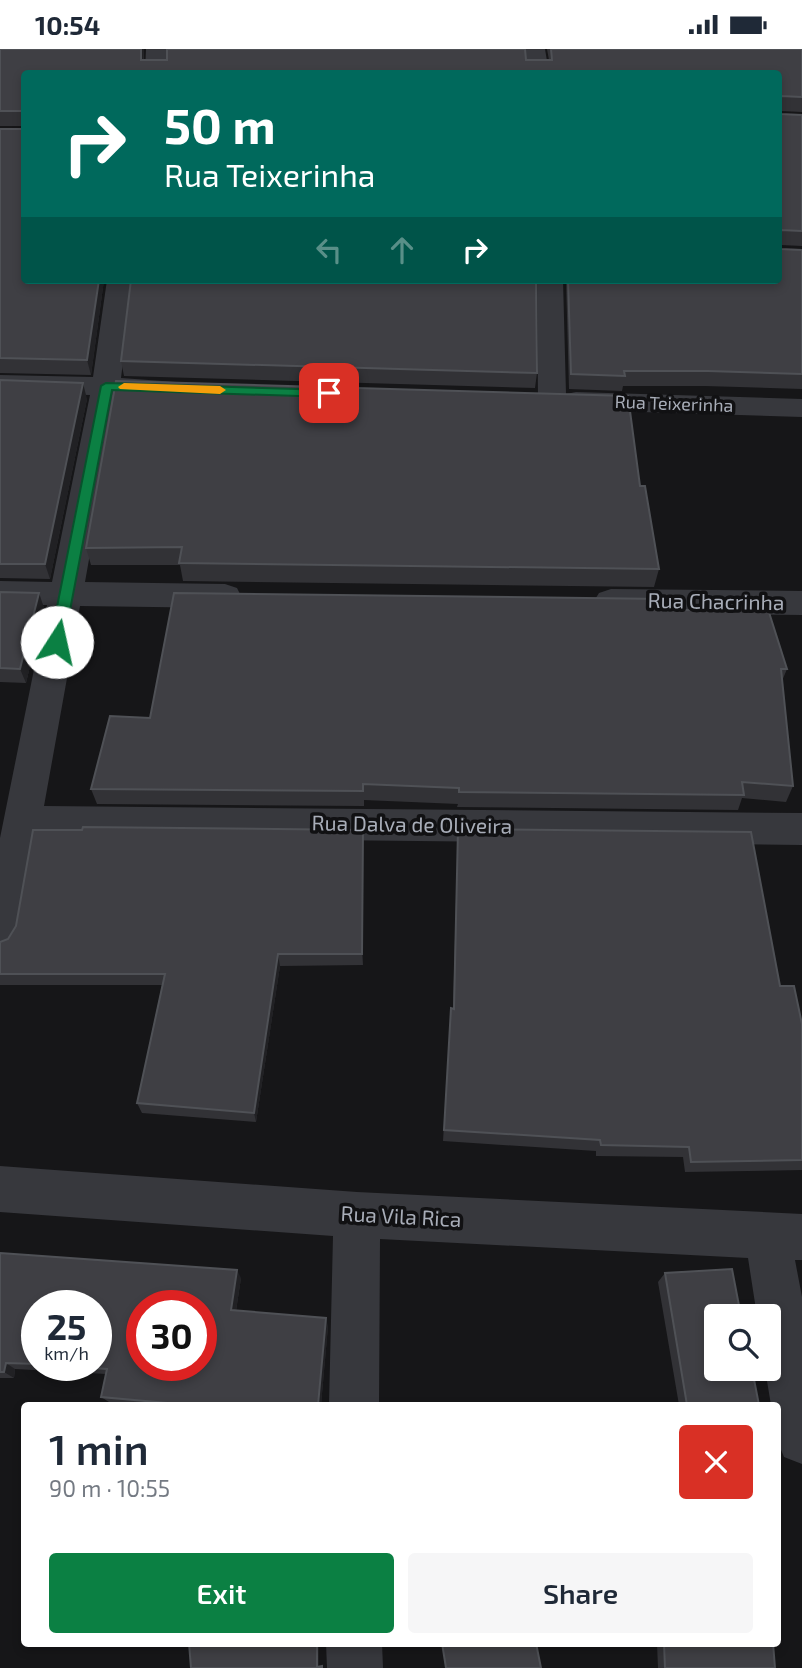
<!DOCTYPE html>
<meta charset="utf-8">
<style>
body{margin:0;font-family:"Exo 2",sans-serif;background:#f6f6f7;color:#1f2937;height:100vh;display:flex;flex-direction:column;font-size:26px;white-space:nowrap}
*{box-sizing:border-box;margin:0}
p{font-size:23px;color:#747a83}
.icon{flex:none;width:38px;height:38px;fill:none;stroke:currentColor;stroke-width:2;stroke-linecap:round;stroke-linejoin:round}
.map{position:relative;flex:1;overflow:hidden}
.drawer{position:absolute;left:21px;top:1353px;width:760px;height:245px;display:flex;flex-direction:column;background:#fff;border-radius:7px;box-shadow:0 4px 10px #0003}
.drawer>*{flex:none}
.hud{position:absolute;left:21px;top:21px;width:761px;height:214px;border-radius:7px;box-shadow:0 4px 10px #0003;background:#00695c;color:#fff;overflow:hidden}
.buttons{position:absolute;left:704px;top:1255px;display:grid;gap:14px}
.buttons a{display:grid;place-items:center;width:77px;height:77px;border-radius:7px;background:#fff;box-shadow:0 4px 10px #0003;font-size:35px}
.speed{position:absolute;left:21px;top:1241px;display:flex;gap:14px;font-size:35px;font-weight:700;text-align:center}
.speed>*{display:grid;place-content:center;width:91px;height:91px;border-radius:50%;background:#fff;box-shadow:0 4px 10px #0003;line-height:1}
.speed small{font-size:18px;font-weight:400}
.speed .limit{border:10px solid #d22;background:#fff;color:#111}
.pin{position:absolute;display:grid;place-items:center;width:60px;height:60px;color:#fff;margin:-30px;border-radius:14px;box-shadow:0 4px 10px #0006}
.me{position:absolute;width:77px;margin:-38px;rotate:10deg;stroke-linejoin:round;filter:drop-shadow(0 0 5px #0008)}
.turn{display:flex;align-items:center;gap:24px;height:147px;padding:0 28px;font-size:32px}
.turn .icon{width:91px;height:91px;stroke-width:2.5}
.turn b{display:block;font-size:49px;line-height:60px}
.lanes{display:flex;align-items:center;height:66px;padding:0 28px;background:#0003;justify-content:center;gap:35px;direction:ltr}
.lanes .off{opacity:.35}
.round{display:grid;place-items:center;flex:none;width:74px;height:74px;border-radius:7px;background:#f6f6f7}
.head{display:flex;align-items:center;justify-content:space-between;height:119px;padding:0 28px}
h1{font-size:42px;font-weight:600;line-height:52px}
.cta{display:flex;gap:14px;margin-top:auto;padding:14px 28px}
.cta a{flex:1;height:80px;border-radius:7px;background:#0b8043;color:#fff;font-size:28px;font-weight:600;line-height:80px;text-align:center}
.cta a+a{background:#f6f6f7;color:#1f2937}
.status{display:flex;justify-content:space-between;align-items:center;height:49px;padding:0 35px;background:#fff;direction:ltr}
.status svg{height:19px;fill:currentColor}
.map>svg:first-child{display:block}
</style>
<div class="status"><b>10:54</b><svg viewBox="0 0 49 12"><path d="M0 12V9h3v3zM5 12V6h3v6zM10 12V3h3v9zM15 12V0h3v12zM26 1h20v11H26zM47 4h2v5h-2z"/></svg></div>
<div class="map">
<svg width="802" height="1619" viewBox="0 0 802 1619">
<rect width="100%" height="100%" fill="#161618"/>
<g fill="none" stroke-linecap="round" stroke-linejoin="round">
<path fill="#37383d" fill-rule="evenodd" d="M 146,0 L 168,0 L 167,24 L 145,24 Z
M 523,0 L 545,0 L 549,24 L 527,24 Z
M 107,231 L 133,231 L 121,329 L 176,333 L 180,339 L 176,345 L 166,348 L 118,347 L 85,533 L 225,535 L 237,539 L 241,547 L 237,555 L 225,559 L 80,557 L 44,757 L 802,764 L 802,796 L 38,788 L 20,888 L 14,900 L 0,906 L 0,789 L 47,556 L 0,556 L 0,532 L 52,533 L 90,346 L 0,344 L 0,326 L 93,328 Z
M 537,231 L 563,231 L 566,345 L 576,343 L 802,350 L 802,368 L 576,361 L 564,356 L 552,361 L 542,358 L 538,352 Z
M 611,540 L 802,542 L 802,566 L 611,564 L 599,560 L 594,552 L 599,544 Z
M 0,1117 L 357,1143 L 802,1165 L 802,1211 L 795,1211 L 802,1248 L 802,1415 L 784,1408 L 777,1391 L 777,1356 L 771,1356 L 765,1320 L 768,1320 L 768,1267 L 757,1267 L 748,1209 L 380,1190 L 379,1356 L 329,1356 L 333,1187 L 0,1163 Z
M 326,1594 L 382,1594 L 383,1619 L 327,1619 Z"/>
</g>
<path fill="#323236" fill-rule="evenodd" d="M 0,0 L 144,0 L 144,11 L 549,11 L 547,0 L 802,0 L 802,63 L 781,62 L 781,65 L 802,66 L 802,197 L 781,196 L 781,200 L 802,201 L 802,340 L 705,337 L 623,337 L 622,342 L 569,340 L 566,231 L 779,231 L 779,24 L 24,231 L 104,231 L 91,326 L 0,324 L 0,80 L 22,80 L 22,77 L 0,77 Z
M 121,312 L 537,324 L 535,339 L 124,327 Z
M 0,331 L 87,350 L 50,530 L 0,529 Z
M 640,437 L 659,520 L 654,538 L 183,532 L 180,516 L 91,516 L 86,499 Z
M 0,543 L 39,544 L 44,559 L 26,634 L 0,633 Z
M 665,562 L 787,620 L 782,632 L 793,737 L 786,753 L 742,749 L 738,761 L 457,758 L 458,755 L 364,751 L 364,757 L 97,755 L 91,740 L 150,669 Z
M 458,780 L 780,937 L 802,975 L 802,1121 L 685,1123 L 683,1108 L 596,1107 L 596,1102 L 443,1092 L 451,959 L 453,959 Z
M 363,781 L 363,916 L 280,917 L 256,1073 L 142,1064 L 137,1054 L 162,936 L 0,936 L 0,893 Z
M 0,1204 L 241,1229 L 236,1262 L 328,1277 L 321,1356 L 139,1356 L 109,1353 L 101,1348 L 106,1325 L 15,1320 L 14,1329 L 0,1329 ZM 37,1256 L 96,1316 L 37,1316 Z
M 665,1224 L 759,1356 L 679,1356 L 658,1233 Z
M 657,1594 L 773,1594 L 775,1619 L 658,1619 Z"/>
<path fill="#212124" d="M 141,0 L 144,0 L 143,24 L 141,11 Z
M 99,231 L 104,231 L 91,326 L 87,311 Z
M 83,334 L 87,350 L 50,530 L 45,515 Z
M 39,544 L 44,559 L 26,634 L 20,620 Z
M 363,781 L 363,916 L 362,905 Z
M 278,905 L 280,917 L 256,1073 L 254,1064 Z
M 237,1221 L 241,1229 L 235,1268 L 231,1261 Z
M 326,1269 L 328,1277 L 321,1356 L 318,1356 Z
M 6,1314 L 15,1320 L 14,1329 L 4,1323 Z
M 317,1594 L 319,1594 L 319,1617 L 317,1618 Z"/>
<path fill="#3f3f44" stroke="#4f5156" stroke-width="2" fill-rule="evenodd" d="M 0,0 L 141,0 L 141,11 L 167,11 L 167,0 L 525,0 L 526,11 L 552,11 L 551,0 L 802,0 L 802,48 L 781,47 L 781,65 L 802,66 L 802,182 L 781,181 L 781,200 L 802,201 L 802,325 L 708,322 L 624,322 L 625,327 L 571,325 L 568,231 L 779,231 L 779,24 L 24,24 L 24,231 L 99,231 L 87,311 L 0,309 L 0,80 L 22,80 L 22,62 L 0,62 Z
M 131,231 L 536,231 L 537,324 L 121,312 Z
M 0,331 L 83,334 L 45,515 L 0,515 Z
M 116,332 L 628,347 L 640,437 L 645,437 L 659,520 L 179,514 L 182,498 L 86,499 Z
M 0,543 L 39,544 L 20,620 L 0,619 Z
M 174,544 L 664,550 L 665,562 L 767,557 L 787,620 L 781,620 L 793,737 L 742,733 L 744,746 L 459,743 L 459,739 L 363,735 L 363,742 L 91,740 L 110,667 L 150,669 Z
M 83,778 L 363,781 L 362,905 L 278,905 L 254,1064 L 137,1054 L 165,925 L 0,925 L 0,893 L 8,890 L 16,877 L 33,781 L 82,781 Z
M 458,780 L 751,783 L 780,937 L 794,937 L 802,975 L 802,1111 L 691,1113 L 689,1098 L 601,1096 L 600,1091 L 444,1081 L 451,959 L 454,960 Z
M 0,1204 L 237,1221 L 231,1261 L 326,1269 L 318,1356 L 190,1356 L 101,1348 L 107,1320 L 46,1316 L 96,1316 L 96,1256 L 37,1256 L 37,1315 L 6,1314 L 4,1323 L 0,1323 ZM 142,1256 L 201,1256 L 201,1316 L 142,1316 Z
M 732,1220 L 741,1267 L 716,1267 L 716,1320 L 752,1320 L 759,1356 L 687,1356 L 665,1224 Z
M 189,1594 L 317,1594 L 317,1618 L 322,1617 L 322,1619 L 191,1619 Z
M 442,1594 L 536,1594 L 541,1619 L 446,1619 Z
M 664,1594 L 773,1594 L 775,1619 L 665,1619 Z"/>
<path fill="#0b8043" stroke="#07532c" stroke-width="2" d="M 106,334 L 329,341 L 335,344 L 329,348 L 112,341 L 64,593 L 57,598 L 50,593 L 101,337 Z"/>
<path fill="#f59e0b" d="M 124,334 L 220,337 L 226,341 L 220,345 L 120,340 L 118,338 Z"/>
<g text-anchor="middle" stroke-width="7" stroke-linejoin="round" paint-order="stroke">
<g font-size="18" fill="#a8adb8" stroke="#111113">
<text transform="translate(674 355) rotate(2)" y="6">Rua Teixerinha</text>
</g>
<g font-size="21" fill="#a8adb8" stroke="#111113">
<text transform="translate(716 553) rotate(1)" y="7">Rua Chacrinha</text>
<text transform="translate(412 776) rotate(1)" y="7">Rua Dalva de Oliveira</text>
<text transform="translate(401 1168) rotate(3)" y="7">Rua Vila Rica</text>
</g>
</g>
</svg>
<div class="buttons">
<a><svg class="icon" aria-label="search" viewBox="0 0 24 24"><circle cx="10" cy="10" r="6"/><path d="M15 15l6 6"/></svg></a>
</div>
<div class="speed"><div>25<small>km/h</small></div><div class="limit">30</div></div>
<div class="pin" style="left:329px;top:344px;background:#d93025"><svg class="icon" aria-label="arrive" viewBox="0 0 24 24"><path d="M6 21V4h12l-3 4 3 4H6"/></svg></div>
<svg class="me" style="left:57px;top:593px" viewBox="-20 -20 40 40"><circle r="19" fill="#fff"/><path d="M0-13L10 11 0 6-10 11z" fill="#0b8043"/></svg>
<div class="hud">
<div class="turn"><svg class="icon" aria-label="right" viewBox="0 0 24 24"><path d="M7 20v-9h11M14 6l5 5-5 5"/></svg><div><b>50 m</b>Rua Teixerinha</div></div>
<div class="lanes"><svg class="icon off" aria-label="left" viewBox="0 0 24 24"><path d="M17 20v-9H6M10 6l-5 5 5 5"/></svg><svg class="icon off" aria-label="ahead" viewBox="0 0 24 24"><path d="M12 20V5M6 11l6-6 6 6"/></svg><svg class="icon" aria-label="right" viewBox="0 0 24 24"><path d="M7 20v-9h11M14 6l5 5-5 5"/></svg></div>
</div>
<section class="drawer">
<div class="head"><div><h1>1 min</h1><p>90 m · 10:55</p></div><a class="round" style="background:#d93025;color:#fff"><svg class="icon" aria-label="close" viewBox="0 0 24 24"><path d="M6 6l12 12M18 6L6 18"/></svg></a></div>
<div class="cta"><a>Exit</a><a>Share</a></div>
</section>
</div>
